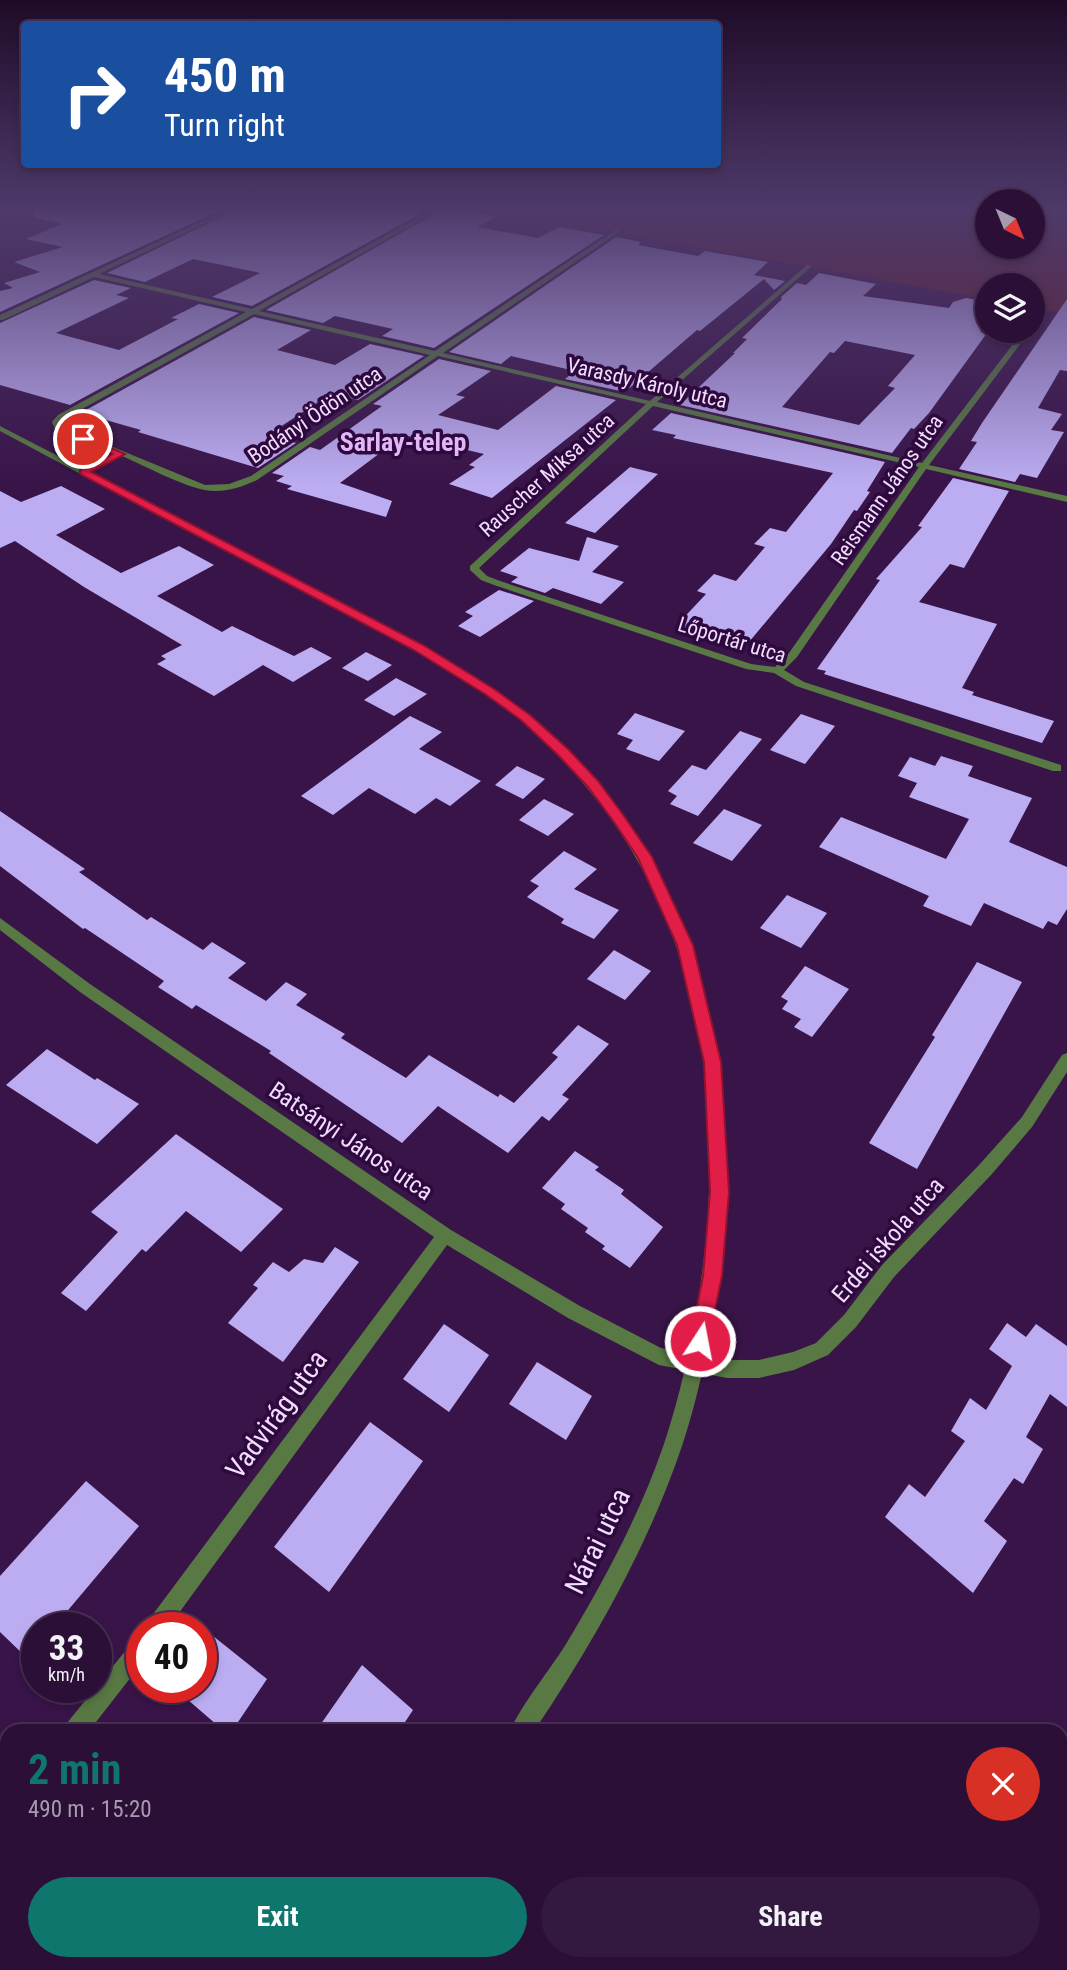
<!DOCTYPE html>
<meta charset="utf-8">
<style>
body{margin:0;font-family:"Roboto Condensed",sans-serif;background:#33183f;color:#f1f3f6;height:100vh;display:flex;flex-direction:column;font-size:26px;white-space:nowrap}
*{box-sizing:border-box;margin:0}
p{font-size:23px;color:#a69cad}
.icon{flex:none;width:38px;height:38px;fill:none;stroke:currentColor;stroke-width:2;stroke-linecap:round;stroke-linejoin:round}
.map{position:relative;flex:1;overflow:hidden}
.details{position:absolute;left:0px;top:1724px;width:1068px;height:247px;display:flex;flex-direction:column;background:#2b0f37;border-radius:21px 21px 0 0;box-shadow:0 4px 10px #0003,0 0 0 2px #472f52}
.details>*{flex:none}
.hud{position:absolute;left:21px;top:21px;width:700px;height:147px;border-radius:7px;box-shadow:0 4px 10px #0003,0 0 0 2px #472f52;background:#1a4fa0;color:#fff;overflow:hidden}
.needle{width:46px;rotate:137deg}
.controls{position:absolute;left:975px;top:189px;display:grid;gap:14px}
.controls a{display:grid;place-items:center;width:70px;height:70px;border-radius:50%;background:#2b0f37;box-shadow:0 4px 10px #0003,0 0 0 2px #472f52;font-size:35px}
.speed{position:absolute;left:21px;top:1612px;display:flex;gap:14px;font-size:35px;font-weight:700;text-align:center}
.speed>*{display:grid;place-content:center;width:91px;height:91px;border-radius:50%;background:#2b0f37;box-shadow:0 4px 10px #0003,0 0 0 2px #472f52;line-height:1}
.speed small{font-size:18px;font-weight:400}
.speed .limit{border:10px solid #d22;background:#fff;color:#111}
.pin{position:absolute;display:grid;place-items:center;width:60px;height:60px;color:#fff;margin:-30px;border:4px solid #fff;border-radius:50%;box-shadow:0 2px 7px #0007}
.me{position:absolute;width:77px;margin:-38px;rotate:11deg;stroke-linejoin:round;filter:drop-shadow(0 0 5px #0008)}
.turn{display:flex;align-items:center;gap:24px;height:147px;padding:0 28px;font-size:32px}
.turn .icon{width:91px;height:91px;stroke-width:2.5}
.turn b{display:block;font-size:49px;line-height:60px}
.round{display:grid;place-items:center;flex:none;width:74px;height:74px;border-radius:37px;background:#33183f}
.head{display:flex;align-items:center;justify-content:space-between;height:119px;padding:0 28px}
h1{font-size:42px;font-weight:700;line-height:52px;color:#0f766e}
.action{display:flex;gap:14px;margin-top:auto;padding:14px 28px}
.action a{flex:1;height:80px;border-radius:42px;background:#0f766e;color:#fff;font-size:28px;font-weight:700;line-height:80px;text-align:center}
.action a+a{background:#33183f;color:#f1f3f6}
.map>svg:first-child{display:block}
</style>
<div class="map">
<svg width="1067" height="1970" viewBox="0 0 1067 1970">
<rect width="100%" height="100%" fill="#391449"/>
<path fill="#611a27" d="M 484,209 L 987,209 L 987,247 L 1032,247 L 1033,209 L 1067,209 L 1067,314 L 1033,307 L 1032,285 L 987,285 L 987,299 Z"/>
<path fill="#bcadf2" fill-rule="evenodd" d="M 34,209 L 223,209 L 0,312 L 0,291 L 13,288 L 4,283 L 40,272 L 14,262 L 63,247 L 26,239 L 62,224 L 33,217 Z
M 238,209 L 287,212 L 293,209 L 429,209 L 252,306 L 212,297 L 260,273 L 256,272 L 193,259 L 145,282 L 107,273 Z
M 443,209 L 460,209 L 497,216 L 477,227 L 538,238 L 559,227 L 604,235 L 434,348 L 382,336 L 393,329 L 335,316 L 323,323 L 266,310 Z
M 616,237 L 641,242 L 638,245 L 698,256 L 705,251 L 768,262 L 754,275 L 785,281 L 774,290 L 764,279 L 700,331 L 697,330 L 625,392 L 565,379 L 575,371 L 511,356 L 501,364 L 449,352 Z
M 819,273 L 876,284 L 863,296 L 949,308 L 953,302 L 966,298 L 987,302 L 987,323 L 980,332 L 987,333 L 929,413 L 914,429 L 911,428 L 892,453 L 680,405 L 735,353 L 733,353 L 747,339 L 742,338 L 782,299 L 781,297 L 797,283 L 806,285 ZM 845,341 L 915,355 L 888,386 L 895,388 L 859,425 L 782,407 L 830,352 L 834,353 Z
M 94,280 L 131,288 L 116,295 L 129,298 L 56,333 L 119,350 L 178,319 L 171,318 L 199,304 L 239,313 L 70,405 L 0,385 L 0,323 Z
M 1067,299 L 1067,371 L 1060,370 L 1038,408 L 1062,414 L 1051,430 L 1064,432 L 1037,478 L 1020,474 L 1015,482 L 959,469 L 977,442 L 971,441 L 982,423 Z
M 254,317 L 311,330 L 277,350 L 335,365 L 370,344 L 424,356 L 358,400 L 330,394 L 268,435 L 296,443 L 258,468 L 138,432 L 141,430 L 95,417 L 100,414 L 86,410 Z
M 439,359 L 491,371 L 456,395 L 465,397 L 438,415 L 498,430 L 556,386 L 616,400 L 492,498 L 449,484 L 475,467 L 469,465 L 484,454 L 404,435 L 340,483 L 392,501 L 386,517 L 287,489 L 292,486 L 276,481 L 284,476 L 272,473 L 310,447 L 320,450 L 382,406 L 373,404 Z
M 671,413 L 885,462 L 867,491 L 870,492 L 857,511 L 854,510 L 831,544 L 744,648 L 676,626 L 706,594 L 697,591 L 714,574 L 736,581 L 765,547 L 754,544 L 770,528 L 786,532 L 833,473 L 673,438 L 676,435 L 652,430 Z
M 630,467 L 658,474 L 595,533 L 565,523 Z
M 953,478 L 1009,491 L 964,568 L 950,564 L 919,602 L 997,624 L 962,688 L 974,692 L 972,695 L 1054,721 L 1042,743 L 824,674 L 826,671 L 817,669 L 880,580 L 876,579 L 922,527 L 918,526 Z
M 61,486 L 105,509 L 56,535 L 121,573 L 179,546 L 214,565 L 157,596 L 222,632 L 232,626 L 294,656 L 311,647 L 332,658 L 293,682 L 263,665 L 214,696 L 157,664 L 166,659 L 161,656 L 182,645 L 84,587 L 15,541 L 0,548 L 0,491 L 21,502 Z
M 587,537 L 619,546 L 592,572 L 624,582 L 601,604 L 553,588 L 545,593 L 511,582 L 518,577 L 500,571 L 529,548 L 579,561 Z
M 499,590 L 534,601 L 480,637 L 458,626 L 473,616 L 465,612 Z
M 366,652 L 392,665 L 368,681 L 342,668 Z
M 396,678 L 427,694 L 394,716 L 364,700 Z
M 635,713 L 685,731 L 659,761 L 626,749 L 633,740 L 617,734 Z
M 801,714 L 835,726 L 805,764 L 770,750 Z
M 410,716 L 442,732 L 419,749 L 481,781 L 450,806 L 436,798 L 415,814 L 369,788 L 333,815 L 301,796 Z
M 740,731 L 762,739 L 698,816 L 670,804 L 677,796 L 668,791 L 692,765 L 706,770 Z
M 941,756 L 973,766 L 968,776 L 1032,798 L 1009,842 L 1067,867 L 1067,909 L 1057,925 L 1048,921 L 1043,929 L 984,903 L 971,926 L 923,906 L 929,896 L 819,847 L 841,817 L 946,859 L 969,819 L 909,797 L 917,783 L 898,776 L 910,757 L 935,766 Z
M 517,766 L 545,779 L 523,799 L 495,785 Z
M 544,799 L 574,814 L 548,836 L 519,820 Z
M 724,809 L 762,825 L 732,861 L 693,843 Z
M 0,811 L 85,869 L 79,872 L 147,920 L 151,917 L 203,950 L 212,942 L 246,963 L 228,978 L 266,1001 L 286,982 L 307,994 L 296,1005 L 345,1034 L 341,1038 L 406,1078 L 429,1055 L 498,1097 L 500,1094 L 514,1103 L 558,1057 L 552,1053 L 578,1025 L 609,1044 L 562,1095 L 569,1099 L 549,1121 L 542,1116 L 508,1153 L 438,1106 L 402,1143 L 269,1053 L 271,1051 L 196,1005 L 192,1009 L 158,987 L 164,981 L 85,928 L 83,929 L 0,866 Z
M 564,851 L 597,869 L 574,889 L 619,910 L 594,939 L 561,923 L 564,919 L 527,897 L 539,886 L 530,881 Z
M 787,895 L 827,913 L 801,948 L 760,928 Z
M 614,950 L 651,971 L 625,1000 L 587,979 Z
M 977,962 L 1022,982 L 917,1169 L 869,1143 L 935,1037 L 932,1035 Z
M 805,966 L 849,989 L 812,1037 L 794,1027 L 801,1019 L 782,1009 L 788,1001 L 781,997 Z
M 47,1049 L 95,1080 L 97,1078 L 139,1104 L 97,1144 L 6,1085 Z
M 176,1134 L 283,1209 L 241,1252 L 186,1211 L 146,1252 L 142,1249 L 86,1311 L 61,1293 L 118,1232 L 91,1212 Z
M 575,1151 L 599,1167 L 595,1170 L 624,1190 L 621,1194 L 663,1227 L 630,1268 L 602,1249 L 605,1246 L 585,1232 L 588,1228 L 561,1209 L 565,1204 L 542,1188 Z
M 335,1247 L 359,1262 L 283,1362 L 228,1323 L 258,1288 L 253,1285 L 273,1262 L 289,1272 L 304,1259 L 323,1263 Z
M 1007,1323 L 1026,1337 L 1036,1324 L 1067,1346 L 1067,1407 L 1050,1394 L 1026,1437 L 1043,1449 L 1023,1484 L 1014,1478 L 984,1521 L 1007,1541 L 973,1593 L 885,1517 L 909,1484 L 925,1497 L 965,1441 L 951,1431 L 970,1398 L 986,1410 L 1012,1366 L 989,1349 Z
M 444,1324 L 489,1355 L 449,1412 L 403,1379 Z
M 537,1362 L 592,1396 L 566,1440 L 509,1404 Z
M 370,1422 L 423,1461 L 329,1592 L 274,1547 Z
M 86,1481 L 139,1526 L 53,1628 L 37,1628 L 37,1646 L 27,1658 L 0,1632 L 0,1576 Z
M 213,1636 L 267,1679 L 232,1731 L 224,1731 L 173,1687 L 201,1687 L 201,1652 Z
M 362,1665 L 413,1710 L 399,1731 L 316,1731 Z"/>
<g fill="none" stroke-linecap="round" stroke-linejoin="round">
<path fill="#587943" fill-rule="evenodd" d="M 229,209 L 236,209 L 99,274 L 252,309 L 434,209 L 441,209 L 259,311 L 435,351 L 617,229 L 619,232 L 443,353 L 650,401 L 807,265 L 811,265 L 811,267 L 657,402 L 922,463 L 1023,331 L 1030,331 L 929,465 L 1067,496 L 1067,502 L 926,469 L 797,657 L 784,670 L 804,682 L 1061,765 L 1061,771 L 1053,771 L 796,686 L 774,673 L 746,669 L 494,585 L 481,580 L 470,570 L 470,566 L 646,404 L 438,356 L 257,480 C 244,486 230,491 215,491 C 190,491 146,466 122,456 L 87,474 L 81,474 L 81,470 L 115,453 L 55,429 L 52,422 L 58,415 L 246,312 L 94,277 L 3,320 L 0,320 L 0,315 ZM 254,314 L 430,355 L 251,476 L 229,484 L 205,485 L 62,426 L 60,422 L 64,419 ZM 653,406 L 919,467 L 789,653 L 775,667 L 751,664 L 500,581 L 487,576 L 479,568 Z
M 1042,307 L 1047,308 L 1032,326 L 1032,318 Z
M 0,918 L 90,984 L 451,1230 L 580,1306 L 661,1348 L 727,1360 L 759,1360 L 793,1352 L 816,1343 L 844,1315 L 882,1265 L 979,1165 L 1022,1117 L 1062,1055 L 1067,1053 L 1067,1072 L 1032,1127 L 991,1175 L 894,1277 L 856,1327 L 828,1355 L 794,1370 L 759,1378 L 727,1378 L 659,1365 L 568,1318 L 447,1245 L 168,1628 L 145,1628 L 148,1621 L 434,1237 L 80,992 L 0,930 Z
M 142,1636 L 142,1663 L 89,1731 L 64,1731 L 67,1723 L 135,1639 Z
M 7,1807 L 7,1835 L 0,1838 L 0,1810 Z"/>
<path fill="#587943" fill-rule="evenodd" d="M 0,426 L 400,633 C 471,671 540,715 593,777 C 716,922 743,1111 716,1294 C 709,1344 699,1394 683,1443 C 649,1545 594,1642 534,1731 L 510,1731 C 522,1704 549,1671 566,1644 C 604,1581 640,1514 664,1444 C 680,1396 691,1345 699,1294 C 729,1098 701,898 555,753 C 542,741 531,728 518,717 C 453,665 377,630 304,591 C 202,538 101,485 0,431 Z
M 343,1964 L 369,1964 L 367,1970 L 340,1970 Z"/>
</g>
<linearGradient id="sky" x2="0" y2="1"><stop stop-color="#1f0b28"/><stop offset="0.43" stop-color="#4e3a6a"/><stop offset="1" stop-color="#4e3a6a" stop-opacity="0"/></linearGradient>
<rect width="1067" height="485" fill="url(#sky)"/>
<path fill="#e11d48" stroke="#92132f" stroke-width="2" d="M 79,437 L 86,437 L 125,454 L 91,472 L 423,645 L 494,689 L 530,715 L 568,749 L 598,781 L 624,816 L 652,857 L 693,945 L 721,1062 L 729,1192 L 722,1276 L 707,1348 L 700,1351 L 693,1348 L 690,1341 L 703,1276 L 710,1192 L 704,1062 L 677,945 L 638,858 L 614,822 L 588,787 L 558,755 L 521,720 L 485,694 L 414,650 L 80,474 L 80,470 L 112,454 L 79,441 Z"/>
<g text-anchor="middle" stroke-width="7" stroke-linejoin="round" paint-order="stroke">
<g font-size="21" fill="#f2ddfe" stroke="#2e093e">
<text transform="translate(647 383) rotate(13)" y="7">Varasdy Károly utca</text>
<text transform="translate(315 415) rotate(-34)" y="7">Bodányi Ödön utca</text>
<text transform="translate(547 475) rotate(-42)" y="7">Rauscher Miksa utca</text>
<text transform="translate(887 490) rotate(-55)" y="7">Reismann János utca</text>
<text transform="translate(732 640) rotate(17)" y="7">Lőportár utca</text>
</g>
<g font-size="24" fill="#f2ddfe" stroke="#2e093e">
<text transform="translate(351 1141) rotate(34)" y="8">Batsányi János utca</text>
<text transform="translate(888 1240) rotate(-49)" y="8">Erdei iskola utca</text>
</g>
<g font-size="26" font-weight="bold" fill="#e1b7f7" stroke="#2e093e">
<text x="403" y="451">Sarlay-telep</text>
</g>
<g font-size="28" fill="#f2ddfe" stroke="#2e093e">
<text transform="translate(276 1414) rotate(-54)" y="10">Vadvirág utca</text>
<text transform="translate(597 1541) rotate(-64)" y="10">Nárai utca</text>
</g>
</g>
</svg>
<div class="controls">
<a><svg class="needle" viewBox="-14 -14 28 28"><path d="M0-13l5 13h-10z" fill="#e53935"/><path d="M0 13l5-13h-10z" fill="#a69cad"/></svg></a>
<a><svg class="icon" aria-label="layers" viewBox="0 0 24 24"><path d="M12 4l9 5-9 5-9-5zM3 14l9 5 9-5"/></svg></a>
</div>
<div class="speed"><div>33<small>km/h</small></div><div class="limit">40</div></div>
<div class="pin" style="left:83px;top:439px;background:#d93025"><svg class="icon" aria-label="arrive" viewBox="0 0 24 24"><path d="M6 21V4h12l-3 4 3 4H6"/></svg></div>
<svg class="me" style="left:700px;top:1341px" viewBox="-20 -20 40 40"><circle r="17" fill="#e11d48" stroke="#fff" stroke-width="3"/><path d="M0-11L8 9 0 5-8 9z" fill="#fff"/></svg>
<div class="hud">
<div class="turn"><svg class="icon" aria-label="right" viewBox="0 0 24 24"><path d="M7 20v-9h11M14 6l5 5-5 5"/></svg><div><b>450 m</b>Turn right</div></div>
</div>
<section class="details">
<div class="head"><div><h1>2 min</h1><p>490 m · 15:20</p></div><a class="round" style="background:#d93025;color:#fff"><svg class="icon" aria-label="close" viewBox="0 0 24 24"><path d="M6 6l12 12M18 6L6 18"/></svg></a></div>
<div class="action"><a>Exit</a><a>Share</a></div>
</section>
</div>
